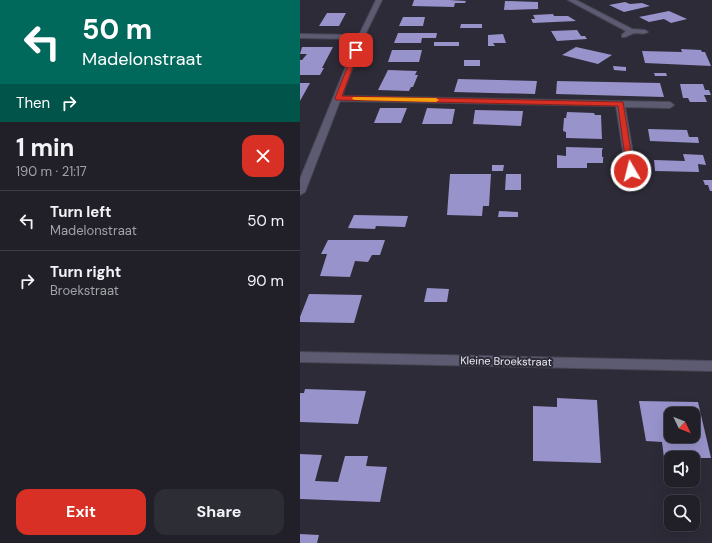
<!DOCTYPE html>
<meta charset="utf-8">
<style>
body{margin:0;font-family:"DM Sans",sans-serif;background:#2d2d35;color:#f1f3f6;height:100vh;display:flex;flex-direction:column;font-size:15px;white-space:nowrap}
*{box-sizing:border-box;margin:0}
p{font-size:13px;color:#a2a3a8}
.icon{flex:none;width:22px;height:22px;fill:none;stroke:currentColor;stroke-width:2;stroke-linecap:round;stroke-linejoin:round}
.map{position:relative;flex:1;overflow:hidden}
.sheet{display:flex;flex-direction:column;background:#212029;width:300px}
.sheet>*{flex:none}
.guide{background:#00695c;color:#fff;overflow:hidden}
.needle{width:26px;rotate:133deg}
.controls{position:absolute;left:364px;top:407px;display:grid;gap:8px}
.controls a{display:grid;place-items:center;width:36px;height:36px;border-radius:8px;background:#212029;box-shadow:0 4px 16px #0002,0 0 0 1px #3e3e46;font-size:20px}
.pin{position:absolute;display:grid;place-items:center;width:34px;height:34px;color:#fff;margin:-17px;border-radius:8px;box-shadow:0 2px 6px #0006}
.me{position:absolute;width:44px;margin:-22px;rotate:352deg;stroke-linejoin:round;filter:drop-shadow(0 0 3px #0008)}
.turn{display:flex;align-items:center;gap:14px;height:84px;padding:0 16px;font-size:18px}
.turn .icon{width:52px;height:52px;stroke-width:2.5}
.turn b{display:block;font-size:28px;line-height:34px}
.then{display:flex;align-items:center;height:38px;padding:0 16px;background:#0003;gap:8px;font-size:15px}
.round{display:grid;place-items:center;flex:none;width:42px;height:42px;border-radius:12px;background:#2d2d35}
.head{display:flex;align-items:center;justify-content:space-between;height:68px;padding:0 16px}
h1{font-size:24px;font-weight:700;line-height:30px}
.primary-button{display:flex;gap:8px;margin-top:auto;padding:8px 16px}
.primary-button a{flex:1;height:46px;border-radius:12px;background:#d93025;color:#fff;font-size:16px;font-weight:700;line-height:46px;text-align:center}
.primary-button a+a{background:#2d2d35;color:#f1f3f6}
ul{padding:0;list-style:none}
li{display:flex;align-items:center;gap:12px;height:60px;padding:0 16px;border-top:1px solid #3e3e46}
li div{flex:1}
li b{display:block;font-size:15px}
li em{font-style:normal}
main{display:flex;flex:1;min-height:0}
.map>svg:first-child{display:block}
</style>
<main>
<section class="sheet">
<div class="guide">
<div class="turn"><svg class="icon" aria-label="left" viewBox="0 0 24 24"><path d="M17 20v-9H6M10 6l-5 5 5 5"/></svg><div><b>50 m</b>Madelonstraat</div></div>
<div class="then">Then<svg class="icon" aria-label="right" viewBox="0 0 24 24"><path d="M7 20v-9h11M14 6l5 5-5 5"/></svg></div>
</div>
<div class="head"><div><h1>1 min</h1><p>190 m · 21:17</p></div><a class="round" style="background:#d93025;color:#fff"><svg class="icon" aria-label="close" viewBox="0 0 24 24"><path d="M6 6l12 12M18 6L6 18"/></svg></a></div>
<ul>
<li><svg class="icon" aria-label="left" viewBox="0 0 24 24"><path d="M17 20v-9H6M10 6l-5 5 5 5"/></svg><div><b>Turn left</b><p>Madelonstraat</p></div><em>50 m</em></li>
<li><svg class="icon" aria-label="right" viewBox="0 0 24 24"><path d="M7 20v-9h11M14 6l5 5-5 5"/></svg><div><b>Turn right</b><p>Broekstraat</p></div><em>90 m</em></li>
</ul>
<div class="primary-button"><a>Exit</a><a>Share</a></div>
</section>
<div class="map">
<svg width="412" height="543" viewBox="0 0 412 543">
<rect width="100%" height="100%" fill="#2c2b37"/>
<path fill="#9893cb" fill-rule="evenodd" d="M 114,0 L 149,0 L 166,1 L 165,3 L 155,3 L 154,7 L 112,6 Z
M 205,1 L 238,2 L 238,9 L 204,10 Z
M 325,2 L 330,4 L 342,3 L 350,6 L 324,12 L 309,5 Z
M 369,11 L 387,19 L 371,23 L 364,19 L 349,22 L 339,17 Z
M 27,13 L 46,13 L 39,26 L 19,26 Z
M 253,14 L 254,16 L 268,16 L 276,21 L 233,23 L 231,19 L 235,19 L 233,15 Z
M 103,17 L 125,17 L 123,26 L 99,26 Z
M 161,24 L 182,24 L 182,28 L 160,28 Z
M 277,30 L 281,36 L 285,36 L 287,39 L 257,41 L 251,31 Z
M 98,33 L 137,33 L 136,38 L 122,38 L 121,43 L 94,43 Z
M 203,34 L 206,43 L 193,43 L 195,46 L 188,46 L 188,35 Z
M 134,42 L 159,42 L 159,46 L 134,46 Z
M 2,47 L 33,47 L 22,68 L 24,68 L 20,75 L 0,75 L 0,60 L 2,60 L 7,54 L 0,54 Z
M 276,47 L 312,55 L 298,64 L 262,55 Z
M 381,49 L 401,50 L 402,52 L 405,52 L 411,66 L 345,63 L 342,51 L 382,52 Z
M 92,50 L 122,50 L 119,62 L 88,62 Z
M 164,60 L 180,60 L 180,66 L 164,66 Z
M 313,66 L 326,67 L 326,71 L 314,70 Z
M 88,70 L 117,71 L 115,75 L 118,75 L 113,87 L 111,87 L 109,91 L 78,90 Z
M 354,73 L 366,73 L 367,76 L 355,76 Z
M 158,79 L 237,81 L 235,94 L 154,92 Z
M 257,81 L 360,83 L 364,97 L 256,94 Z
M 0,83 L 10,83 L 0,101 Z
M 380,84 L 403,84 L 405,90 L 409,90 L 411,95 L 404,95 L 407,102 L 390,102 L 388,98 L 383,98 Z
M 80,108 L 107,108 L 101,123 L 74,123 Z
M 127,108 L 155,109 L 152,124 L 122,124 Z
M 175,110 L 223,111 L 221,126 L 173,124 Z
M 267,112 L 294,113 L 295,115 L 301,115 L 302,139 L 266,138 L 266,132 L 263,131 L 264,118 L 266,118 Z
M 348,129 L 387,130 L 389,137 L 398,137 L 399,143 L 350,141 Z
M 266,147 L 303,148 L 302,150 L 302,157 L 304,157 L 303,158 L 303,163 L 287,163 L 287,168 L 257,168 L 257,155 L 266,156 Z
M 383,154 L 403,155 L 406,165 L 398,164 L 399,172 L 355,171 L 354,160 L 385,161 Z
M 192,165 L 204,165 L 203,171 L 192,171 Z
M 150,174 L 191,174 L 189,206 L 183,206 L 182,216 L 147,215 Z
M 206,174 L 221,174 L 221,190 L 205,190 Z
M 403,180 L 412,180 L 412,191 L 410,191 L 408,185 L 405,185 Z
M 199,211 L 218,212 L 218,217 L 198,217 Z
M 54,215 L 108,216 L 105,227 L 76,226 L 75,229 L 48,228 Z
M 28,240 L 85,240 L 80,255 L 72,255 L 68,262 L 55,261 L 50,277 L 20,276 L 27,254 L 21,254 Z
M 127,288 L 149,289 L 147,302 L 124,302 Z
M 9,294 L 62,295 L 54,323 L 0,322 L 0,317 Z
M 5,389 L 66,391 L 58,424 L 0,422 L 0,393 L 4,393 Z
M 257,398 L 297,400 L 301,463 L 233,461 L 233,406 L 257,407 Z
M 339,401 L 398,402 L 411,458 L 364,458 L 362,442 L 346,441 ZM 371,414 L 393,414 L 393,436 L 371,436 Z
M 0,454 L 22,455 L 15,481 L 38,482 L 45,456 L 68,456 L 66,466 L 87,467 L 80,502 L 0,499 Z
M 0,534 L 19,535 L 17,543 L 0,543 Z"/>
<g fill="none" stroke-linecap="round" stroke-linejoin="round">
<defs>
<path id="street" d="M 76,0 L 82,0 L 64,37 L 42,96 L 370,102 L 374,105 L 370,108 L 325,107 L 336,171 L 331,174 L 326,171 L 316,106 L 40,101 L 5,192 L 0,195 L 0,179 L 57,39 L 0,38 L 0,34 L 59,35 Z
M 268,0 L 276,0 L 332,29 L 345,30 L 348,32 C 344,35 340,33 335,33 C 329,34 327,38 322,37 L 322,35 L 326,31 Z
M 0,352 L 412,361 L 412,371 L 0,362 Z"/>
</defs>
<use href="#street" stroke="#474652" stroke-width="2"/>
<use href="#street" fill="#5c5b72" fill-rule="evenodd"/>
</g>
<path fill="#d93025" stroke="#8d1f18" d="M 55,48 L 59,50 L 42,96 L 323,102 L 334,171 L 331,173 L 327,171 L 318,106 L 36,100 L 35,98 Z"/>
<path fill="#f59e0b" d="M 53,97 L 136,98 L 139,100 L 136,102 L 55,100 L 52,99 Z"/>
<g text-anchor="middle" stroke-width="4" stroke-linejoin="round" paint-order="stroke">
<g font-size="11" fill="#eeeef6" stroke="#2c2b37">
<text transform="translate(206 361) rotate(1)" y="4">Kleine Broekstraat</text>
</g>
</g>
</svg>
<div class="controls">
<a><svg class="needle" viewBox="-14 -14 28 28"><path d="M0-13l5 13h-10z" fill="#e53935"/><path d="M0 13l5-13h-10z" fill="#a2a3a8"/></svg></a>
<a><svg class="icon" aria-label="sound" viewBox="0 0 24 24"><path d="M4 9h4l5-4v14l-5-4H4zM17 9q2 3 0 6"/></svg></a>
<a><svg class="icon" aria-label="search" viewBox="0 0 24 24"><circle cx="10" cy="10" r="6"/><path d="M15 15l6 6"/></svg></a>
</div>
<div class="pin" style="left:56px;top:50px;background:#d93025"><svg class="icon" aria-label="arrive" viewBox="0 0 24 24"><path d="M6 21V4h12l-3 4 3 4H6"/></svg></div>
<svg class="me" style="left:331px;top:171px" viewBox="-20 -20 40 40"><circle r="17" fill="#d93025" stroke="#fff" stroke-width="3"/><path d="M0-11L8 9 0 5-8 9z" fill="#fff"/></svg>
</div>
</main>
